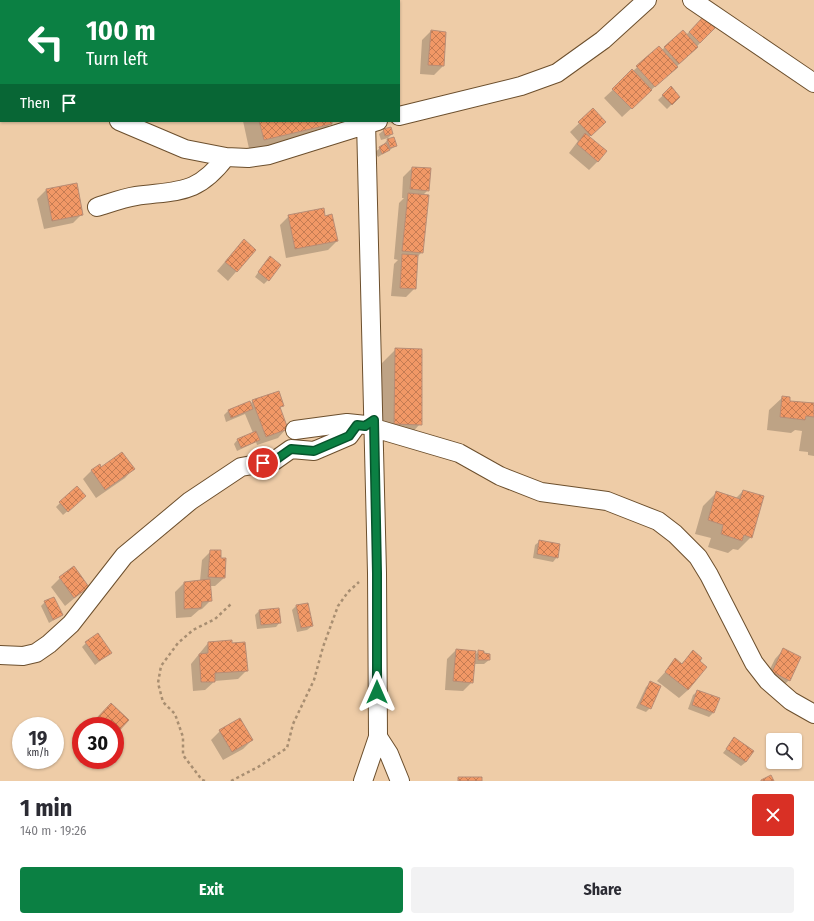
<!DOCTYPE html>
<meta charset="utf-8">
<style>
body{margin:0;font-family:"Fira Sans Condensed",sans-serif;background:#f2f2f3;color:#2b2b33;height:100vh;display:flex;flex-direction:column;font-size:15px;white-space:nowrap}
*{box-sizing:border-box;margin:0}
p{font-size:13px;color:#7c7c81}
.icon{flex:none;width:22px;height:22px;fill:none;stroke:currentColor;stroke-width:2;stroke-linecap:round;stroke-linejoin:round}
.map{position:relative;height:781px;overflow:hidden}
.details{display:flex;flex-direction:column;background:#fff;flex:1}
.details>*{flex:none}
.hud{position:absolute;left:0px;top:0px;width:400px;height:122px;box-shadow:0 1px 3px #0004;background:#0b8043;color:#fff;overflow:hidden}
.fabs{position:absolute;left:766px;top:733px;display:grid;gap:8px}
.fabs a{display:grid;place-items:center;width:36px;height:36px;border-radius:4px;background:#fff;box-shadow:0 1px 3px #0004;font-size:20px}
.speed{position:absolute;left:12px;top:717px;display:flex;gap:8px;font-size:20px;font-weight:700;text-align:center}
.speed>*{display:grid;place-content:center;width:52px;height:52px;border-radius:50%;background:#fff;box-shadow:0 1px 3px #0004;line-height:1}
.speed small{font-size:10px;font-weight:400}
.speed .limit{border:6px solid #d22;background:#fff;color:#111}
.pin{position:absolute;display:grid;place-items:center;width:34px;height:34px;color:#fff;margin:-17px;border:2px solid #fff;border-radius:50%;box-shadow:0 1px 4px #0007}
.me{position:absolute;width:44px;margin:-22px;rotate:0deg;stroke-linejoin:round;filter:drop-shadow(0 0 3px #0008)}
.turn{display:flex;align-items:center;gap:14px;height:84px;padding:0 20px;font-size:18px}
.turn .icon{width:52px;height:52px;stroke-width:2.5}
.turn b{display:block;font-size:28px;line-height:34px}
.then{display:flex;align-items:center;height:38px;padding:0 20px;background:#0003;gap:8px;font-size:15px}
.round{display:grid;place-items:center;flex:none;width:42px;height:42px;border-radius:4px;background:#f2f2f3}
.overview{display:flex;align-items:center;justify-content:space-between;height:68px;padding:0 20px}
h1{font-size:24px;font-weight:700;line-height:30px}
.button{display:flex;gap:8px;margin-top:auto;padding:8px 20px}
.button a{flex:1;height:46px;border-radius:4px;background:#0b8043;color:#fff;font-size:16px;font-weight:700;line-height:46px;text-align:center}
.button a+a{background:#f2f2f3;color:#2b2b33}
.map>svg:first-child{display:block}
</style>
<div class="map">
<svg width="814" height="781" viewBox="0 0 814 781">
<defs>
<pattern id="building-cross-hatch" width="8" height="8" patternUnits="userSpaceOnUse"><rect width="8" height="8" fill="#f19866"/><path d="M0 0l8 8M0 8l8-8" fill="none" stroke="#c47c53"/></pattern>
</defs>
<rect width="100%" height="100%" fill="#eecca7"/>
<path fill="#0003" d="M 68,0 L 85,0 L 84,1 Z
M 174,0 L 222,0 L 223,1 L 173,1 Z
M 703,18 L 714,28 L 688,56 L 622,117 L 604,98 L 659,47 L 661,50 L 686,35 Z
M 431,31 L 443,66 L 434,75 L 420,74 L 422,40 Z
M 671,88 L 679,97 L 667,109 L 658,100 Z
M 593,110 L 596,131 L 589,137 L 598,161 L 589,170 L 569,153 L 578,141 L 570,132 Z
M 243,121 L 331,121 L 331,123 L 318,137 L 250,153 Z
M 384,130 L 392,134 L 388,138 L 381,140 L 379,134 Z
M 393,138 L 396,146 L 378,157 L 375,152 L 383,146 L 387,140 Z
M 412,168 L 428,190 L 423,195 L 422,252 L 417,257 L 415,288 L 406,297 L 391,296 L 394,264 L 398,260 L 394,259 L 399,203 L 404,198 L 402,198 L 403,177 Z
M 76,184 L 82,214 L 73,223 L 44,229 L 37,199 L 46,190 Z
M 289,216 L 324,217 L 337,241 L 328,250 L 286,258 L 280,225 Z
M 235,250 L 255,250 L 228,281 L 217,271 Z
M 266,261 L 268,280 L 264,284 L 255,277 Z
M 396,349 L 420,424 L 407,438 L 381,437 L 382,363 Z
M 783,397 L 789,402 L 814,404 L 814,456 L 808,455 L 808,452 L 799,451 L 802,431 L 795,430 L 791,433 L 767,430 L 769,410 Z
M 253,401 L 283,405 L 279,409 L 286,429 L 278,438 L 257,445 L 256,442 L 237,451 L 234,444 L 238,439 L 253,433 L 245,414 L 226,422 L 224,415 L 228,411 L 250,402 L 250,404 Z
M 101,468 L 133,469 L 125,478 L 96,498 L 83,479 L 92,470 Z
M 743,491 L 751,537 L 738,550 L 733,549 L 728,553 L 708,547 L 711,538 L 695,534 L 703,506 L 717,492 L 736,498 Z
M 80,500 L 63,515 L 56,507 L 60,503 Z
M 540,541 L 557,557 L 553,562 L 533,558 L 535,545 Z
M 211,551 L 220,559 L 224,578 L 215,586 L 210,586 L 211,600 L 202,609 L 199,610 L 191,617 L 176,618 L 175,592 L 184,583 L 200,581 L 202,560 Z
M 60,578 L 88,587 L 65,606 L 51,587 Z
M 45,602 L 62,615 L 49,623 L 41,606 Z
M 296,606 L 312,626 L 307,630 L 297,632 L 292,610 Z
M 259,611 L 280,622 L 276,627 L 257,629 L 255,615 Z
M 86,643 L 110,653 L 95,665 L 82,647 Z
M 208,643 L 247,670 L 238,679 L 215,681 L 205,690 L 193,691 L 191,664 Z
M 456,650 L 474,656 L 479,651 L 489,660 L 484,664 L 474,664 L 472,682 L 463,691 L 445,690 L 447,659 Z
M 783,650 L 789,680 L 780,689 L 764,681 L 775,659 Z
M 693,652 L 688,690 L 679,698 L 657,681 L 676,660 L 681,664 Z
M 650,683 L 650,708 L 646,712 L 636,708 L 646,687 Z
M 698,691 L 714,712 L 709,717 L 688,709 L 693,695 Z
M 111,704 L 128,720 L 115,734 L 115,726 L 90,726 Z
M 220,731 L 252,740 L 243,749 L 223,760 L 211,740 Z
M 734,739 L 746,762 L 741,766 L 723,753 Z"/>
<path fill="url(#building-cross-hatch)" stroke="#b88d76" d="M 182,0 L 223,0 L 224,1 L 183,1 Z
M 703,17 L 715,28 L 700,43 L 689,32 Z
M 431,30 L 446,32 L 444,66 L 428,65 Z
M 683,30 L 698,47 L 679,64 L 664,47 Z
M 659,46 L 678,67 L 655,87 L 636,66 Z
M 632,69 L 652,90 L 632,109 L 612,89 Z
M 671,86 L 680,97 L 672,105 L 662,95 Z
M 593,108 L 606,122 L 591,136 L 578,122 Z
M 259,121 L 332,121 L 332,124 L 264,140 Z
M 391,127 L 393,134 L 385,136 L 383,129 Z
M 585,133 L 607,151 L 598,162 L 577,144 Z
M 394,137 L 397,146 L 390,148 L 387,139 Z
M 386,143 L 390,150 L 382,154 L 379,147 Z
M 412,167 L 431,168 L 429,191 L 410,189 Z
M 77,183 L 83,215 L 52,221 L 46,189 Z
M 408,193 L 429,195 L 423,253 L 402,251 Z
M 324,208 L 325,216 L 332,214 L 338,241 L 295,249 L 288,215 Z
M 244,239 L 256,250 L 237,272 L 225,262 Z
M 402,254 L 418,255 L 416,289 L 400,288 Z
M 270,256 L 281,265 L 269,281 L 258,272 Z
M 395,348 L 422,349 L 422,425 L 394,424 Z
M 279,391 L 284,406 L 280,407 L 288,429 L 266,437 L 252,400 Z
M 782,396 L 790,397 L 790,401 L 814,403 L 814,417 L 806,416 L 805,420 L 780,417 Z
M 250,401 L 253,409 L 231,418 L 228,410 Z
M 256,431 L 260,440 L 241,448 L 237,439 Z
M 122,452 L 135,469 L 105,490 L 91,470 L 100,464 L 101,467 Z
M 77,486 L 86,496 L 68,512 L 59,502 Z
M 743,490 L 764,496 L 752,538 L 744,535 L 742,541 L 721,534 L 723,525 L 708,520 L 716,491 L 740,499 Z
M 539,540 L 560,544 L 558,558 L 537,554 Z
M 210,550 L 221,550 L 221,558 L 226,558 L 225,578 L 208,577 Z
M 74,566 L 89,587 L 74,598 L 59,577 Z
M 210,579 L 212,601 L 202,602 L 201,608 L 184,609 L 184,582 Z
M 54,597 L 63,615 L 53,620 L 44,601 Z
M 308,603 L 313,626 L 301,628 L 296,605 Z
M 279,608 L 281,623 L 261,625 L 259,610 Z
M 98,633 L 112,653 L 99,661 L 85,642 Z
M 232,640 L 232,643 L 245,642 L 248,671 L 215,673 L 215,682 L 201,682 L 199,654 L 208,653 L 208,642 Z
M 783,648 L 801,657 L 790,681 L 772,672 Z
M 456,649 L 476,651 L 473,683 L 453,681 Z
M 478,650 L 484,651 L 484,653 L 490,654 L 490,660 L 478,660 Z
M 693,650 L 702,658 L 700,661 L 707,667 L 688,690 L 665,672 L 675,658 L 682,664 Z
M 650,681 L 661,686 L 651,709 L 640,704 Z
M 697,690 L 720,698 L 714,713 L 692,705 Z
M 111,703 L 129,720 L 115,735 L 115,726 L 104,726 L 96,719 Z
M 240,718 L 253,740 L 232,752 L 219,730 Z
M 734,737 L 754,751 L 746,762 L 726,749 Z
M 771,775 L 774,781 L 761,781 L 761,780 Z
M 458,777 L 482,777 L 482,781 L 458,781 Z"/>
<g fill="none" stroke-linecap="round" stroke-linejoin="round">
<defs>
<path id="street" d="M 329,0 L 329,1
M 692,0 L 814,83
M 0,82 L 1,82
M 399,116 L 521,86 L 557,73 L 603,40 L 647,0
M 119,121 L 185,149 L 226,157 L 248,158 L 269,155 L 378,121
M 97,207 C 110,203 123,198 136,196 C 179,190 197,195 226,157
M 374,428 L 459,453 L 500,476 L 541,492 L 607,501 L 658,521 L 675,534 L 698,557 L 709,575 L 754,663 L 768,681 L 791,701 L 814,714
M 295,430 L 347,423 L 366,425
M 0,655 L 23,656 L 36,653 L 49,644 L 71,624 L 124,556 L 190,501 L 241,467 L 274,461 L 291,449 L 314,451 L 349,436 L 357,425
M 378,737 L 389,754 L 400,781
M 363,781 L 378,737 L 377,573 L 366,121"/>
</defs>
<use href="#street" stroke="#6c4f2d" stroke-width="20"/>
<path stroke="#a88e71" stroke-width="2.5" stroke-dasharray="3 3" stroke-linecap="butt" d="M 205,781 L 202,780 L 183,755 L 183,737 L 175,714 L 163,702 L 158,683 L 161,666 L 178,643 L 193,630 L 215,619 L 231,604
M 231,781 L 258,767 L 287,748 L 293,724 L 314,680 L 323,647 L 338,606 L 348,592 L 359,582"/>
<use href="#street" stroke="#fff" stroke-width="18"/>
</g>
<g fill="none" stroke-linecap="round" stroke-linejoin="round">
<defs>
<path id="route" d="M 263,463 L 274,461 L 291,449 L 314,451 L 349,436 L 357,425 L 365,426 L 374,420 L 377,573 L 377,692"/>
</defs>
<use href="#route" stroke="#07532c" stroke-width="10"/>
<use href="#route" stroke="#0b8043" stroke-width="7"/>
</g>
</svg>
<div class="fabs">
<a><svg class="icon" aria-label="search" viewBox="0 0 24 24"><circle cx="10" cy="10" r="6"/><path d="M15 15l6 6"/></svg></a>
</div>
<div class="speed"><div>19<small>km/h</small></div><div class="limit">30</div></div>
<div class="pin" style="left:263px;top:463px;background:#d93025"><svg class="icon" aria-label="arrive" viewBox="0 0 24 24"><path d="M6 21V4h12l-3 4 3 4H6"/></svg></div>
<svg class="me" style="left:377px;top:692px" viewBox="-20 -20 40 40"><path d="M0-17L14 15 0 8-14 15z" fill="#0b8043" stroke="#fff" stroke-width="4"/></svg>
<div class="hud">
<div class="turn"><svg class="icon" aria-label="left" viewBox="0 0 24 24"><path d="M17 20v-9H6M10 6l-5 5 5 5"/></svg><div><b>100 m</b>Turn left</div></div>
<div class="then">Then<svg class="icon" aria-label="arrive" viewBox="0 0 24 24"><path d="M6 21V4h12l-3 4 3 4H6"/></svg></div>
</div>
</div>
<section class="details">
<div class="overview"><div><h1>1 min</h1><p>140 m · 19:26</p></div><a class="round" style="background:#d93025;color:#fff"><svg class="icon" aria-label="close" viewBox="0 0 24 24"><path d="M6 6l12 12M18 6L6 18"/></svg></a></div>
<div class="button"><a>Exit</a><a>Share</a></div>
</section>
